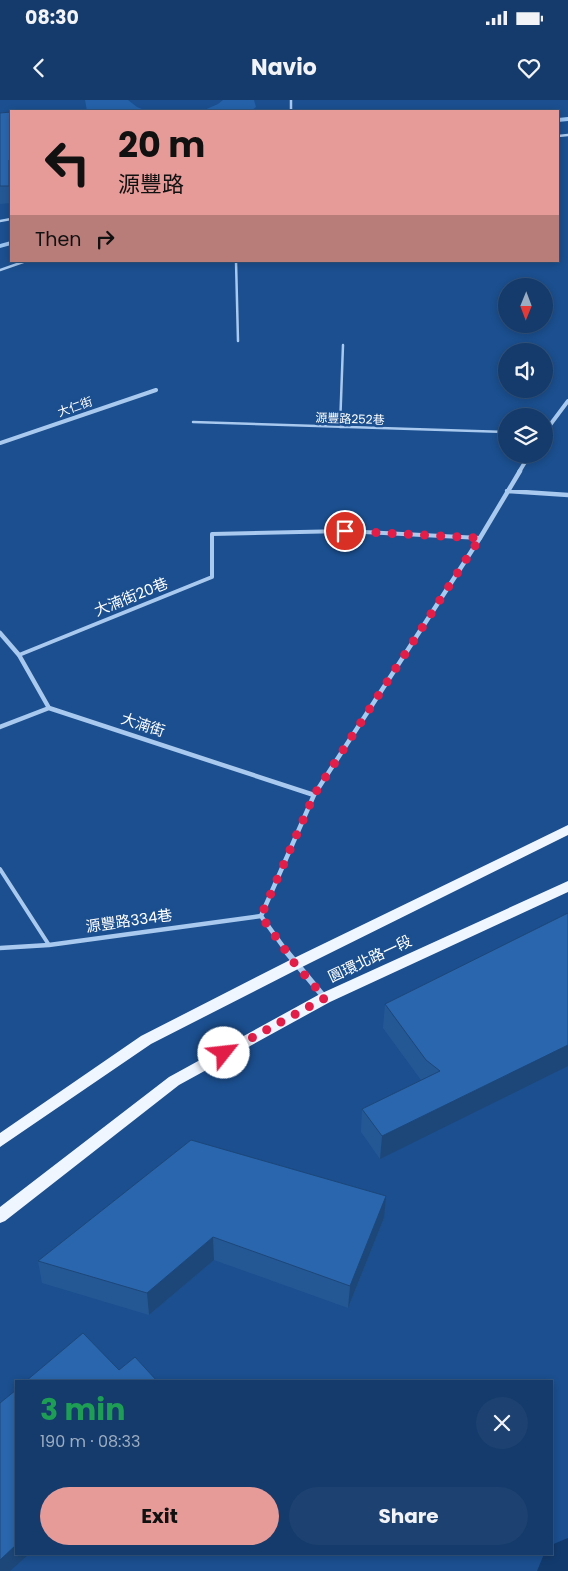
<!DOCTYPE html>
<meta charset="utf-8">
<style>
body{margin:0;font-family:Poppins,"Noto Sans TC",sans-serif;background:#1d4271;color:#f1f3f6;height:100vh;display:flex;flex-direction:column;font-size:19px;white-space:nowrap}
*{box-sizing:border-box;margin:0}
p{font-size:16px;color:#9dadc1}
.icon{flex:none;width:28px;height:28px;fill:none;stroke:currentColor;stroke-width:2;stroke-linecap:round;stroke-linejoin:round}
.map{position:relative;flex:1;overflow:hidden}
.details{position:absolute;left:15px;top:1280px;width:538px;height:175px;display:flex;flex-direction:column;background:#143b6b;border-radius:0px;box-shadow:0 2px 8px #0003,0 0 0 1px #33557e}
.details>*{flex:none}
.top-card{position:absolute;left:10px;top:10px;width:549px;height:152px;border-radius:0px;box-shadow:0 2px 8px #0003,0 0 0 1px #33557e;background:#e69b98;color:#111;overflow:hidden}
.needle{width:32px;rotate:181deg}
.controls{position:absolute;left:498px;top:178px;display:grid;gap:10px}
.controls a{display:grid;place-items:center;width:55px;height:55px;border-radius:50%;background:#143b6b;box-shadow:0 2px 8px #0003,0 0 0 1px #33557e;font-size:25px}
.pin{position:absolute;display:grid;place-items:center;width:42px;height:42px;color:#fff;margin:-21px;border:2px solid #fff;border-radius:50%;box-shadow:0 1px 5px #0007}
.me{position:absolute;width:55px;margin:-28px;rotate:61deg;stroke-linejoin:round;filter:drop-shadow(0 0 4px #0008)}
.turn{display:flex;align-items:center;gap:18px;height:105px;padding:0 25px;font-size:22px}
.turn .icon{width:65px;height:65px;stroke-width:2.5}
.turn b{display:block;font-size:35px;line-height:42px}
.then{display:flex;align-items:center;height:48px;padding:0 25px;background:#0003;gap:10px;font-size:19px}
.round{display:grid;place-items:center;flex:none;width:52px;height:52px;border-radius:26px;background:#1d4271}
.overview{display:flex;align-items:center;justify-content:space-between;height:85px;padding:0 25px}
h1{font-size:30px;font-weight:700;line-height:38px;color:#1e9e55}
.action{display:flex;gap:10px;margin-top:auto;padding:10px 25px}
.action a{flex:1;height:58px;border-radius:30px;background:#e69b98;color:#111;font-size:20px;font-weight:700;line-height:58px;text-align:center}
.action a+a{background:#1d4271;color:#f1f3f6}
.status{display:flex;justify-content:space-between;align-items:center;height:35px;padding:0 25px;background:#143b6b;direction:ltr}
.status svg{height:14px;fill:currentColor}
header{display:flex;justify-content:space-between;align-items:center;height:65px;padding:0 25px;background:#143b6b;font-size:22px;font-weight:700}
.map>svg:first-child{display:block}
</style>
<div class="status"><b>08:30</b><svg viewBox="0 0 49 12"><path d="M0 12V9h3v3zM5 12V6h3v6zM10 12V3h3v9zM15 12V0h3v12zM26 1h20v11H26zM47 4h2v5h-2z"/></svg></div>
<header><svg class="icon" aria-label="back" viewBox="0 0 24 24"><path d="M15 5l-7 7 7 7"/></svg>Navio<svg class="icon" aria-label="heart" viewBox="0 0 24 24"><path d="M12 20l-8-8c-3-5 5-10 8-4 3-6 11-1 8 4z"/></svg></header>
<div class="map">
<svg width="568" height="1471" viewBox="0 0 568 1471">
<rect width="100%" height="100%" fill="#1b4f8f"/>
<path fill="#2461a8" d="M 85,0 L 128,0 L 137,7 L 147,11 L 87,11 Z
M 223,0 L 254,0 L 256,7 L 251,11 L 202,11 L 218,4 Z"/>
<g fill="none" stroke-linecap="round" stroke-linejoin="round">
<path fill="#9cc4f0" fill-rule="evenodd" d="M 568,17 L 568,21 L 558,22 L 558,18 Z
M 11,141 L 11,145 L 0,148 L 0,144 Z"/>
<path fill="#123a6d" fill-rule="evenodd" d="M 568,1438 L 568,1471 L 537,1471 L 544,1454 L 551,1454 L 551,1445 Z"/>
<path stroke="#a9c9ee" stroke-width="2.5" d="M 291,0 L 291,11
M 558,36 L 568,35
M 0,121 L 11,119
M 236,161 L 238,241
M 0,170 L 26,161
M 193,322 L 506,332
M 340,327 L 343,245"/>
<path stroke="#a9c9ee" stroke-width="4" d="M 19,555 L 212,477 L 212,434 L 345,431 L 480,438
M 0,769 L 49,845"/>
<path stroke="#a9c9ee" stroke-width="4" d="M 544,333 L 568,301
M 0,343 L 156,290
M 519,372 L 530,354"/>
<path stroke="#a9c9ee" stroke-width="4.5" d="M 507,391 L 568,395
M 0,533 L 19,555 L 49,608 L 314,695
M 0,627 L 49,608
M 0,848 L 49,845 L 261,816
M 287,852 L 261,816 L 314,695 L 480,438 L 520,371"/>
<path stroke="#a9c9ee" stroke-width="6" d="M 286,851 L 324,897"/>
<path fill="#f0f6ff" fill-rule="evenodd" d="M 568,725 L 568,735 L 300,868 L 151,944 L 0,1047 L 0,1033 L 141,936 L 290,860 Z
M 568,781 L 568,792 L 330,902 L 179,985 L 5,1121 L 0,1123 L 0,1107 L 169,977 L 320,894 Z"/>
</g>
<path fill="#245895" d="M 11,12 L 11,103 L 0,104 L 0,13 Z
M 568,813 L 380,1059 L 361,1032 L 362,1009 L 421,980 L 383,928 L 385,904 Z
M 191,1040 L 384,1118 L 348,1208 L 214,1160 L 149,1215 L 42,1183 L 38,1161 Z"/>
<path fill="#1d4779" d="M 9,60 L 11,77 L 11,101 L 9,86 Z
M 568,945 L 568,966 L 380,1059 L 382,1036 Z
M 386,1096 L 384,1118 L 348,1208 L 350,1186 Z
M 213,1137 L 214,1160 L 149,1215 L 147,1193 Z
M 16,1445 L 16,1454 L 29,1454 L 10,1471 L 0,1471 L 0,1460 Z"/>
<path fill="#2a66ad" stroke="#1d4779" d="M 76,10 L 76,11 L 46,11 Z
M 11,12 L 11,60 L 9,60 L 9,86 L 0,86 L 0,13 Z
M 568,813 L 568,945 L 382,1036 L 362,1009 L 440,971 L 426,960 L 385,904 Z
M 191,1040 L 386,1096 L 350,1186 L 213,1137 L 147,1193 L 38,1161 Z
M 83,1233 L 119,1270 L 135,1257 L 157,1281 L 26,1281 Z
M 16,1290 L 16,1445 L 0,1460 L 0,1303 Z"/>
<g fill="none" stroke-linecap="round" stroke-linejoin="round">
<path stroke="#e11d48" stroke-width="9" stroke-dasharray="0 16.2" d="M 224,953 L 325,898 L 295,864 L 261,816 L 314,695 L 480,438 L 345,431"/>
</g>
<g text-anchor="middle" stroke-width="5" stroke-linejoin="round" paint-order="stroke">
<g font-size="12" fill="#fff" stroke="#1b4f8f">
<text transform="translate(75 307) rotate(-19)" y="4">大仁街</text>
<text transform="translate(350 319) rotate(2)" y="4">源豐路252巷</text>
</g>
<g font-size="15" fill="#fff" stroke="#1b4f8f">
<text transform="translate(131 497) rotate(-22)" y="5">大湳街20巷</text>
<text transform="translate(143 625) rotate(18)" y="5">大湳街</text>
<text transform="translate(129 821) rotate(-8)" y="5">源豐路334巷</text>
<text transform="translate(370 859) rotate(-25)" y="5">圓環北路一段</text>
</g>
</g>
</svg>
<div class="controls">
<a><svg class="needle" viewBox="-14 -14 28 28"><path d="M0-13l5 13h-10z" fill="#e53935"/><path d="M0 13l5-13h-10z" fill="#9dadc1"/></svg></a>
<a><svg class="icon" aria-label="sound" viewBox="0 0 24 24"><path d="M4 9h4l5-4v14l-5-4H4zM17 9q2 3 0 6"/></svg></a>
<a><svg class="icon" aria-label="layers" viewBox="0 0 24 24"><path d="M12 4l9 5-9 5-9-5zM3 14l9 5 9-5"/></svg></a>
</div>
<div class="pin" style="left:345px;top:431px;background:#d93025"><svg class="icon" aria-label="arrive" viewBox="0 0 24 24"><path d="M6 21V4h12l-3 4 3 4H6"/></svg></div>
<svg class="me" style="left:224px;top:953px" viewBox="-20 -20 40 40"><circle r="19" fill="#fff"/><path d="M0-13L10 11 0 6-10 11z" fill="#e11d48"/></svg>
<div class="top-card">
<div class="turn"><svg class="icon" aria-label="left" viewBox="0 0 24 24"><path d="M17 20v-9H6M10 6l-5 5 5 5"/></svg><div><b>20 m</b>源豐路</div></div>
<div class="then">Then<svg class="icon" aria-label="right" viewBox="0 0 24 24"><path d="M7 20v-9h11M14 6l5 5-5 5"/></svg></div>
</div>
<section class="details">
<div class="overview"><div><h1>3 min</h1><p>190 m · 08:33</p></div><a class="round"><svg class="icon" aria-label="close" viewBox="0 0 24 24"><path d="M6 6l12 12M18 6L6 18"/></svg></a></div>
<div class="action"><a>Exit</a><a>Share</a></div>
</section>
</div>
